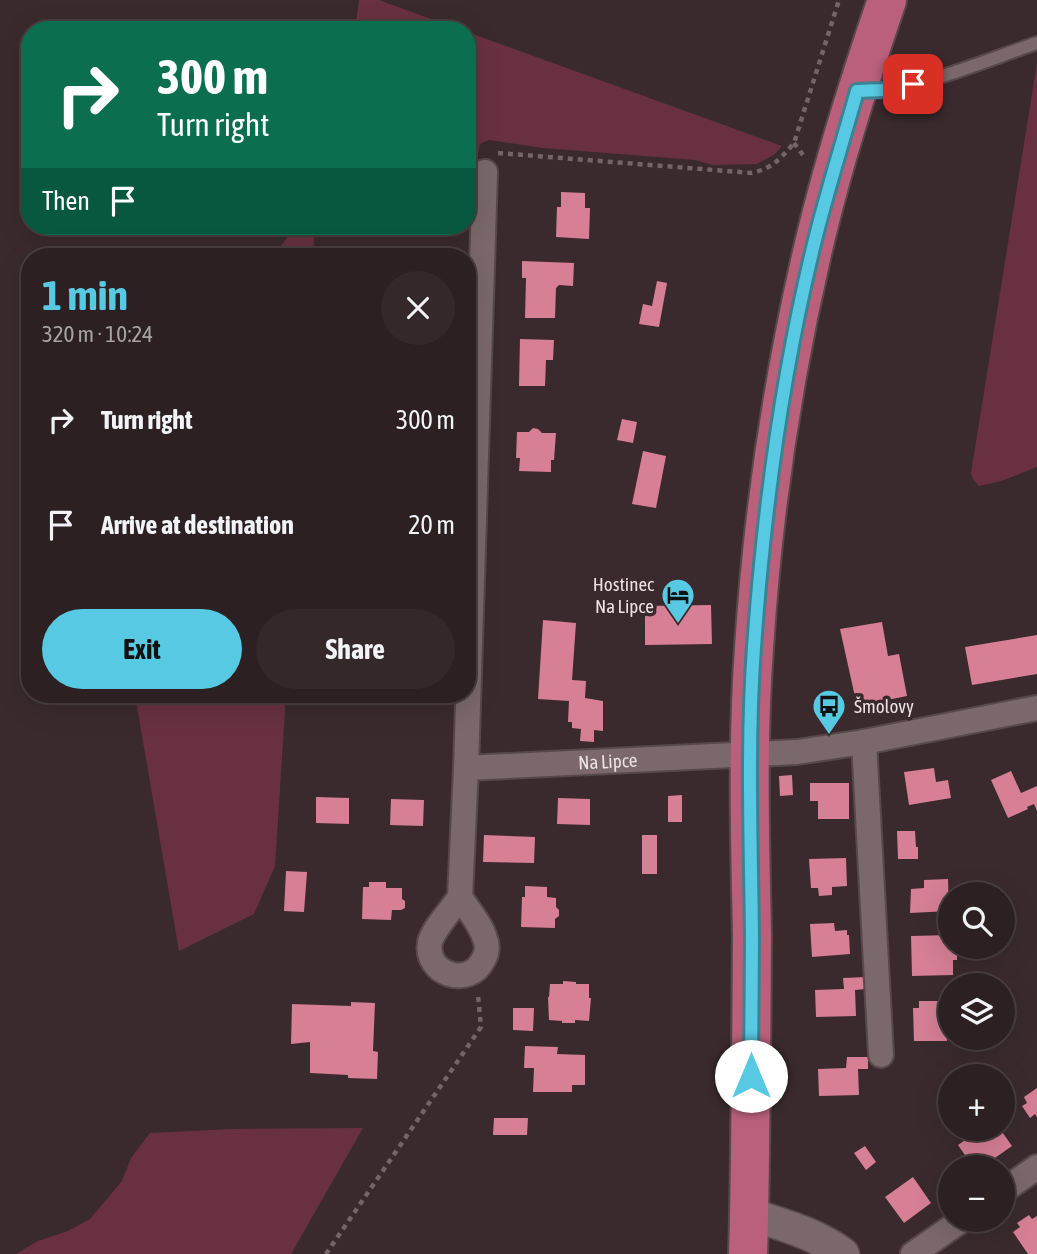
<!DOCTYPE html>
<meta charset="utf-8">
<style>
body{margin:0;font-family:"Asap Condensed",sans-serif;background:#34282a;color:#f1f3f6;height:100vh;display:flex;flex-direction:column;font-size:26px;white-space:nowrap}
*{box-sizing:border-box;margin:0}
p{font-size:23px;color:#a6a3a5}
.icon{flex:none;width:38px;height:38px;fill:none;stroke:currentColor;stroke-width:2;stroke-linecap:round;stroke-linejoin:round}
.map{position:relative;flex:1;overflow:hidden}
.drawer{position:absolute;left:21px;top:248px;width:455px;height:455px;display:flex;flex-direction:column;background:#2c2022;border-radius:28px;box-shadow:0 7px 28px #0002,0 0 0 2px #483e40}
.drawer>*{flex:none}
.guide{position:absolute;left:21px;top:21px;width:455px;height:214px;border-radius:28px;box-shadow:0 7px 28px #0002,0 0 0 2px #483e40;background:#0b6e4f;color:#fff;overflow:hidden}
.buttons{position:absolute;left:938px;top:882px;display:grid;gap:14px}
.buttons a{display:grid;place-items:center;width:77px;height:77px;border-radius:50%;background:#2c2022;box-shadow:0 7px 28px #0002,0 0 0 2px #483e40;font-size:35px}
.pin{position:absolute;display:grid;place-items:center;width:60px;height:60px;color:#fff;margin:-30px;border-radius:14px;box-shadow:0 4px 10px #0006}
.me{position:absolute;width:77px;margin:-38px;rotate:0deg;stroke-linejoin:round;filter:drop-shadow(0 0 5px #0008)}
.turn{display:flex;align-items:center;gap:24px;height:147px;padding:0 21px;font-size:32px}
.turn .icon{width:91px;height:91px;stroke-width:2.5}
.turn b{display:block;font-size:49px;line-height:60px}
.then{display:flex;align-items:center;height:66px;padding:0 21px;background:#0003;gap:14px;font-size:26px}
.round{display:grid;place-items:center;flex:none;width:74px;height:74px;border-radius:37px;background:#34282a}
.summary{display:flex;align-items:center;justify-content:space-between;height:119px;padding:0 21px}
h1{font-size:42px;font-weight:700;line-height:52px;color:#57c9e2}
.button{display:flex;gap:14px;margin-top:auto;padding:14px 21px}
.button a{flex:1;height:80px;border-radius:42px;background:#57c9e2;color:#111;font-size:28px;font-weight:700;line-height:80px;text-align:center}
.button a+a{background:#34282a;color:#f1f3f6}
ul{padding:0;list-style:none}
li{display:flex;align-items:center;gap:21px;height:105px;padding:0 21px}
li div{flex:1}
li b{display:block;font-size:26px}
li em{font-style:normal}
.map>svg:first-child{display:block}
</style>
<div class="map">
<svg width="1037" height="1254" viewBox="0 0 1037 1254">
<rect width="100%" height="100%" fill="#3a2a2d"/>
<path fill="#693140" d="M 359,0 L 379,0 L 461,30 L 355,30 Z
M 467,32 L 782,146 L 775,154 L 757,164 L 713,165 L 695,160 L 543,148 L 489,140 L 480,144 L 477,159 L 467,159 Z
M 1037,63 L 1037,467 L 1001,481 L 979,486 L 973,479 L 971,473 Z
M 296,226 L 315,226 L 313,257 L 272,257 Z
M 135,695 L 286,695 L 275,866 L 254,914 L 179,951 Z
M 363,1128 L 291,1254 L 16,1254 L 38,1241 L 68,1231 L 90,1219 L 122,1181 L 131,1158 L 150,1133 L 233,1129 Z"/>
<path fill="#d67f95" d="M 561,192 L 585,193 L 585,208 L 590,208 L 589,239 L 556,237 L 557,207 L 561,207 Z
M 398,253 L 445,255 L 445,257 L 397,257 Z
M 522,261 L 574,263 L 573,286 L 559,285 L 556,288 L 555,318 L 525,318 L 526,278 L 522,278 Z
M 657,281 L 667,283 L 659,327 L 639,324 L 643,304 L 652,306 Z
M 520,339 L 554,340 L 553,360 L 546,360 L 545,386 L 519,386 Z
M 622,419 L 637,422 L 633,443 L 617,440 Z
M 533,428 L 538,429 L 542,433 L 556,433 L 554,460 L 551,460 L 551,472 L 519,471 L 520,458 L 516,458 L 517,432 L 529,432 Z
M 643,451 L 666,456 L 656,508 L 632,504 Z
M 711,605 L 712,644 L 645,645 L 645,606 Z
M 543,620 L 576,623 L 572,680 L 586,681 L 585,698 L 603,701 L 603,731 L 594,730 L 594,742 L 580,741 L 581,729 L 572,728 L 572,722 L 568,722 L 569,701 L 538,699 Z
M 882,622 L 888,656 L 899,654 L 907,696 L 857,706 L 840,629 Z
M 1037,635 L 1037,674 L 972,685 L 965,647 Z
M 934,768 L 936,782 L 948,780 L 951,798 L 909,805 L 904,772 Z
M 1011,771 L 1021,793 L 1037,786 L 1037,811 L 1034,804 L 1027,807 L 1028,809 L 1008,818 L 991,780 Z
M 792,775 L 793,795 L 780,796 L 779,776 Z
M 810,783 L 849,783 L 849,819 L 818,819 L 818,801 L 810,801 Z
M 682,795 L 682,822 L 668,822 L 668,796 Z
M 316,797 L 349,798 L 349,824 L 316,823 Z
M 558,798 L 590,799 L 590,825 L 557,824 Z
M 391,799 L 424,800 L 423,826 L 390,825 Z
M 897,831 L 915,831 L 916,847 L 918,847 L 918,859 L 898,859 Z
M 484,835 L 535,837 L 534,863 L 483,862 Z
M 642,835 L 657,835 L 657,874 L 642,874 Z
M 846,858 L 847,886 L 832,887 L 832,895 L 819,896 L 818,888 L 811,888 L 809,859 Z
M 286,871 L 307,872 L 304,912 L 284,911 Z
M 948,879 L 949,911 L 910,913 L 911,889 L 924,888 L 924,880 Z
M 369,882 L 386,882 L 386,888 L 402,888 L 402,899 L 405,901 L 405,908 L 401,910 L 392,910 L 391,920 L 362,919 L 363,887 L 369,887 Z
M 525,886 L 547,887 L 547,897 L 556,898 L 556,907 L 559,910 L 559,916 L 555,919 L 555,928 L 521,927 L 522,897 L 525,897 Z
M 834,923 L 835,931 L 847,930 L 847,935 L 849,935 L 850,954 L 812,957 L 810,924 Z
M 950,935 L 950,947 L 952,947 L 952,951 L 957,951 L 957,960 L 953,960 L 953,975 L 912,976 L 911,936 Z
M 866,977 L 866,989 L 855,990 L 856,1016 L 816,1017 L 815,990 L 844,989 L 843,978 Z
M 563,981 L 576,982 L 576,984 L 589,984 L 589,998 L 591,998 L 589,1021 L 575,1020 L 575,1023 L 562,1023 L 562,1021 L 549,1020 L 548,997 L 549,997 L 550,984 L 563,984 Z
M 919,1001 L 946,1001 L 947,1041 L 914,1041 L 913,1008 L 919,1008 Z
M 351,1002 L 375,1003 L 373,1051 L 378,1052 L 377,1079 L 348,1078 L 348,1075 L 310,1073 L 310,1042 L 291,1044 L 292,1004 L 351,1006 Z
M 513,1008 L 534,1008 L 533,1031 L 513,1030 Z
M 525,1046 L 558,1047 L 557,1054 L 585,1055 L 585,1085 L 572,1085 L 572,1092 L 533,1092 L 534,1068 L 524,1068 Z
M 847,1057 L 868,1057 L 868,1069 L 858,1069 L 859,1095 L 819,1096 L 818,1069 L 846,1068 Z
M 969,1067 L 975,1076 L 963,1076 L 960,1073 Z
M 1037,1088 L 1037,1117 L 1035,1114 L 1030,1118 L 1022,1106 L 1027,1103 L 1024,1097 Z
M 494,1118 L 528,1118 L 527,1135 L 493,1135 Z
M 981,1129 L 1000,1129 L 1012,1146 L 982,1167 L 973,1167 L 958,1145 Z
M 865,1146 L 876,1162 L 866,1170 L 854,1153 Z
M 913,1177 L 931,1203 L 904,1223 L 885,1197 Z
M 1029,1215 L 1032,1219 L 1037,1216 L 1037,1254 L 1028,1254 L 1013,1232 L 1020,1227 L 1017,1223 Z"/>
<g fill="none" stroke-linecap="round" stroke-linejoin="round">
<defs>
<path id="service" d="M 863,91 C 922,89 981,62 1037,43"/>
<g id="minor">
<path d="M 864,742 L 881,1055"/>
<path d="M 466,768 L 485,172"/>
<path id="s1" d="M 460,897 L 466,768 L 797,752 L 864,742 L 1037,708"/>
<path d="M 460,897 C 468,910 481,924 485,939 C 488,946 487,954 483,960 C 469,989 424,974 430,942 C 434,928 452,909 460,897 Z"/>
<path d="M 1003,1191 L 1037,1167"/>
<path d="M 913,1254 L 962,1220"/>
</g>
<path id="tertiary" d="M 750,1214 C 782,1225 815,1233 843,1254"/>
<path id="primary" d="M 748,1254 C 750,1194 750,1135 751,1075 C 751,1029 752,982 752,935 C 750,839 747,744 754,648 C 763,508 784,369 817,232 C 836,154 861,76 887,0"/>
</defs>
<use href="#service" stroke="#56484b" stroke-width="16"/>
<use href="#minor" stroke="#56484b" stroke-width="28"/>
<use href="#tertiary" stroke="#56484b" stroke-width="35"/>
<use href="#primary" stroke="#56484b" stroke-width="42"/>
<path stroke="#736567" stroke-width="4.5" stroke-dasharray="5 5" stroke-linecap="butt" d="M 794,143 L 806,159
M 498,153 L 752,173 C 773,168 780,159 794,143 L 839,0
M 326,1254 L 481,1027 L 478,995"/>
<use href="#service" stroke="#7a686b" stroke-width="12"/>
<use href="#minor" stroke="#7a686b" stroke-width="24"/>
<use href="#tertiary" stroke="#7a686b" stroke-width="32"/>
<use href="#primary" stroke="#bb607b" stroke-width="38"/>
</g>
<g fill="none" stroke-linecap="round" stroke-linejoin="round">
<defs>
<path id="route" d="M 751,1076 C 751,1030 752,984 752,938 C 751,841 747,744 754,647 C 764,507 783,365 818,228 C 830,182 844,137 857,91 L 883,90 L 913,84"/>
</defs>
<use href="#route" stroke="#398393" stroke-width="18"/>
<use href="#route" stroke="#57c9e2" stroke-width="12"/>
</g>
<defs>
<symbol id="hotel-pin" viewBox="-11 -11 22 30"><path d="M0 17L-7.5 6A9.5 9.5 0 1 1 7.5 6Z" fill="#57c9e2" stroke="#3a2a2d"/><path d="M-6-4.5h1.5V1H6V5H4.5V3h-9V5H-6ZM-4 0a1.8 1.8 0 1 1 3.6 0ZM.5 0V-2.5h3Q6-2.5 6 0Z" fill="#111"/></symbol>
<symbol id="bus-pin" viewBox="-11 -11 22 30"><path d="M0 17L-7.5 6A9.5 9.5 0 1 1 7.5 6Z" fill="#57c9e2" stroke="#3a2a2d"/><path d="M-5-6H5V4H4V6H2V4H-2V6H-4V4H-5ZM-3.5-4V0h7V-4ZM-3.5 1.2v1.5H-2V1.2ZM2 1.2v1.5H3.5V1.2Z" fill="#111"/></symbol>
</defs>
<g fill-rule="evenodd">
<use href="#hotel-pin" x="659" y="576" width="38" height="52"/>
<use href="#bus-pin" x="810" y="687" width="38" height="52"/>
</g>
<g text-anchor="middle" stroke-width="7" stroke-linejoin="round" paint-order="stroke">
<g font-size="19" fill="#ece1e3" stroke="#3a2a2d" text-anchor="end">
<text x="654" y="591">Hostinec<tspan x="654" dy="22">Na Lipce</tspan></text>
<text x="854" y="713" text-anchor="start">Šmolovy</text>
</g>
<g font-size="19" fill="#ece1e3" stroke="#3a2a2d">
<text dy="7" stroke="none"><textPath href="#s1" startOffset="271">Na Lipce</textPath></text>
</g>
</g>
</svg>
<div class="buttons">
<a><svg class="icon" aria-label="search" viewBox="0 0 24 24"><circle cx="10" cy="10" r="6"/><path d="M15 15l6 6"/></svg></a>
<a><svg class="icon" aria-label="layers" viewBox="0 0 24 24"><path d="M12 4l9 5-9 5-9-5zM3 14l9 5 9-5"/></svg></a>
<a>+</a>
<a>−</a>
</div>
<div class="pin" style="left:913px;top:84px;background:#d93025"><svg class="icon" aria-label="arrive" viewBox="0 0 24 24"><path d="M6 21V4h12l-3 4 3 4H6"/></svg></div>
<svg class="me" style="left:751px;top:1076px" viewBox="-20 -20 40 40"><circle r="19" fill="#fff"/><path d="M0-13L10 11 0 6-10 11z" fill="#57c9e2"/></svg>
<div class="guide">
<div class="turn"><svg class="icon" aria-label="right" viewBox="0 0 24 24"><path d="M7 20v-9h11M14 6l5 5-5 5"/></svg><div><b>300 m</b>Turn right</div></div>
<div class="then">Then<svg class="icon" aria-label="arrive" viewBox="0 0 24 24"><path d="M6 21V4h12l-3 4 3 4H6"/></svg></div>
</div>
<section class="drawer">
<div class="summary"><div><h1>1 min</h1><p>320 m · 10:24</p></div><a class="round"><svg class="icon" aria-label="close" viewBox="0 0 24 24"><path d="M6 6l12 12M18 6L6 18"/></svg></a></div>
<ul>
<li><svg class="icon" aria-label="right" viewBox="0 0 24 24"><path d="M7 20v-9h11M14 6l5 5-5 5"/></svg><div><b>Turn right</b></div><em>300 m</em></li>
<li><svg class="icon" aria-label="arrive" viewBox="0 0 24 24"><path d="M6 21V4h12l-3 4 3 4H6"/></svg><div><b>Arrive at destination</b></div><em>20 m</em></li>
</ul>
<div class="button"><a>Exit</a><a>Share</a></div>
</section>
</div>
